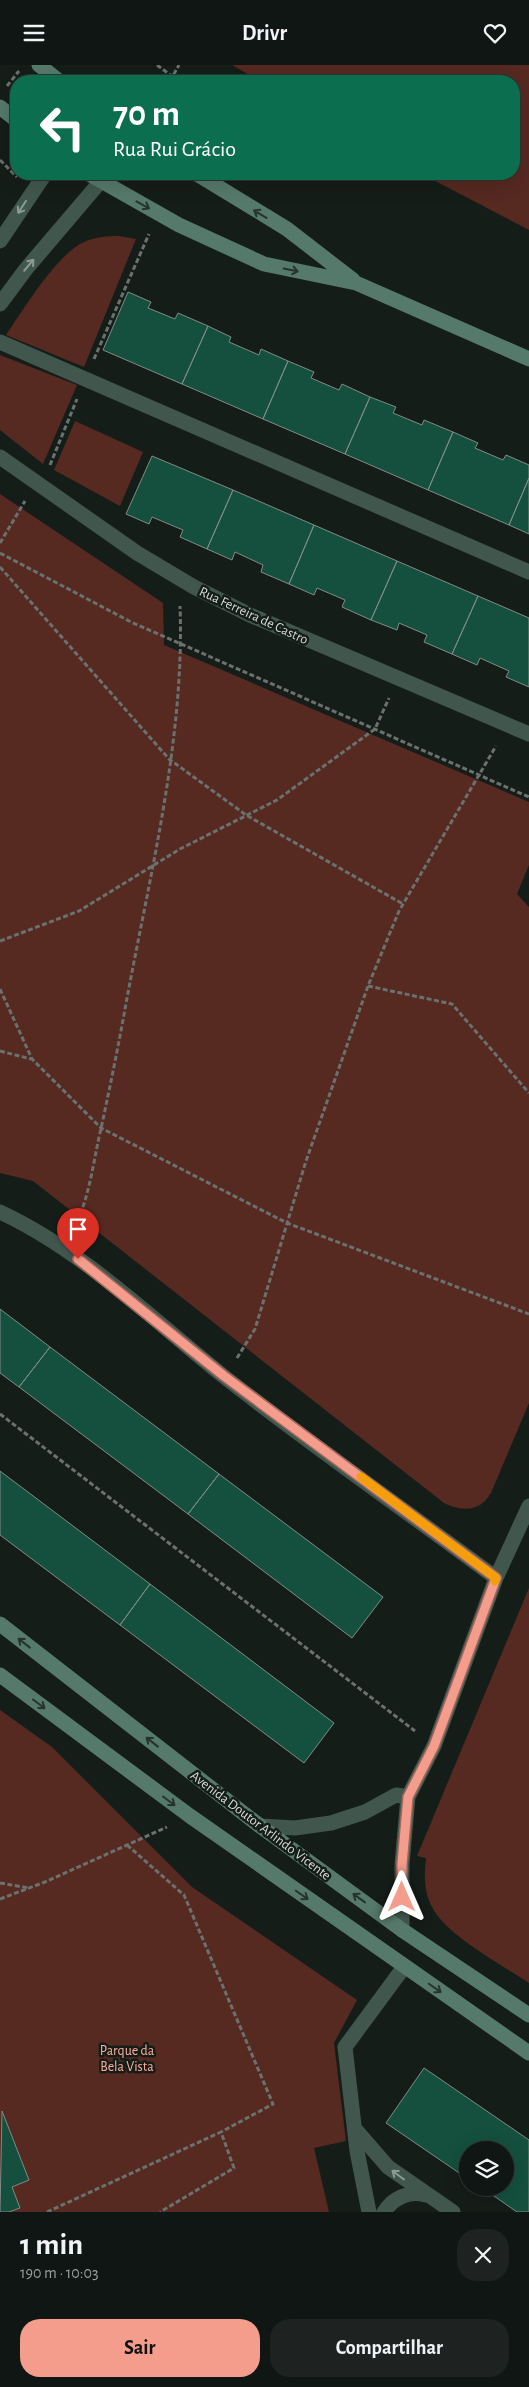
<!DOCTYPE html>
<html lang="pt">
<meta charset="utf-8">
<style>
body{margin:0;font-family:"Alegreya Sans",sans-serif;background:#1e2321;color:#f1f3f6;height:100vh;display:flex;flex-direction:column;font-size:19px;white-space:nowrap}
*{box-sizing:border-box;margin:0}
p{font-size:16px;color:#9c9fa0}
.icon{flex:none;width:28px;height:28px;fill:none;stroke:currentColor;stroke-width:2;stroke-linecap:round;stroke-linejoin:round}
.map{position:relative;height:2147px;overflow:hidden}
.sheet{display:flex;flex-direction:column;background:#101613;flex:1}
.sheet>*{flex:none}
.hud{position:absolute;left:10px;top:10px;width:510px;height:105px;border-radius:20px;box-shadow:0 5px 20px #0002,0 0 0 1px #303533;background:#0b6e4f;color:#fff;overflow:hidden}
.buttons{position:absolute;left:459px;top:2076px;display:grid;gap:10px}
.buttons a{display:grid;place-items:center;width:55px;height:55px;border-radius:50%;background:#101613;box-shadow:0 5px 20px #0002,0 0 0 1px #303533;font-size:25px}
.pin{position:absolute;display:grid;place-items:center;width:42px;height:42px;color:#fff;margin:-51px -21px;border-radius:50% 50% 50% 0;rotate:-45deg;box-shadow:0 0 5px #0007}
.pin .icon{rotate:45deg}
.me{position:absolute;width:55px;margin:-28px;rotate:0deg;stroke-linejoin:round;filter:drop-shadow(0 0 4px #0008)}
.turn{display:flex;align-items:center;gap:18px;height:105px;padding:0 20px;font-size:22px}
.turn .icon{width:65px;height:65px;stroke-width:2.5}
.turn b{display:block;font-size:35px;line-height:42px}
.round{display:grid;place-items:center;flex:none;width:52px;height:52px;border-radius:20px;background:#1e2321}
.summary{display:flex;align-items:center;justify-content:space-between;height:85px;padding:0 20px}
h1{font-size:30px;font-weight:700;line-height:38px}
.button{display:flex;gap:10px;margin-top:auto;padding:10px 20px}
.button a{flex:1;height:58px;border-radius:20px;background:#f49d8c;color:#111;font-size:20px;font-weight:700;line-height:58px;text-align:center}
.button a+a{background:#1e2321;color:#f1f3f6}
header{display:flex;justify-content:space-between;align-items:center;height:65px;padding:0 20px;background:#101613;font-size:22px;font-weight:700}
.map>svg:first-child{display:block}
</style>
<header><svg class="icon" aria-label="menu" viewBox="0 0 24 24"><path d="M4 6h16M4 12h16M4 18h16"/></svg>Drivr<svg class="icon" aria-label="heart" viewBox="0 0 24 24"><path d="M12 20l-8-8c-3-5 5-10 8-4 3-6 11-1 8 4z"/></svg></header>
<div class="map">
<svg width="529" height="2147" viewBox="0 0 529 2147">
<rect width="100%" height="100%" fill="#151d19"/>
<path fill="#562921" d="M 232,0 L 529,0 L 529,165 L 422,109 L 514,109 L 514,16 L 260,16 Z
M 119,171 L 136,174 L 84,302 L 6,270 C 24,244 56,190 84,177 C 95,172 107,171 119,171 Z
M 0,290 L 77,320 L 43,399 L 0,365 Z
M 75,356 L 143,387 L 120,441 L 54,405 Z
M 0,429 L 163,538 L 164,580 L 529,737 L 529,800 L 517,829 L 529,842 L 529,1338 L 491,1428 C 480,1447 462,1447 444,1438 L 33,1116 L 0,1108 Z
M 529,1523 L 529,1918 C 502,1900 446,1870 432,1842 C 424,1827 424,1810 426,1793 L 417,1791 Z
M 0,1645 L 52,1682 L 192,1822 L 357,1935 L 334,1978 L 346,2076 L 314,2083 L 329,2147 L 0,2147 Z"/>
<path fill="#14503d" stroke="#818b87" d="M 128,227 L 151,237 L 148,243 L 175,254 L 178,248 L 208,261 L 182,319 L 103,285 Z
M 208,261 L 231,272 L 229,277 L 259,290 L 261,284 L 288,296 L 263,354 L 182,319 Z
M 288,296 L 314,307 L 311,313 L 339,325 L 342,319 L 370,332 L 345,389 L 263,354 Z
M 370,332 L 396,342 L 393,348 L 422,360 L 424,355 L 453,367 L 428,425 L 345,389 Z
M 453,367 L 478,378 L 475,383 L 503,395 L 506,390 L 529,400 L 529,413 L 509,460 L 428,425 Z
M 152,391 L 233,425 L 207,484 L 180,472 L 183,465 L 152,452 L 149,459 L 126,449 Z
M 529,413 L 529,469 L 509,460 Z
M 233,425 L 314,460 L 289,519 L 261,507 L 263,500 L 235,487 L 232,495 L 207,484 Z
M 314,460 L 397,496 L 371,555 L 342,542 L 345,535 L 317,523 L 314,530 L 289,519 Z
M 397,496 L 478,531 L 452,589 L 424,577 L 427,570 L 399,558 L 397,565 L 371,555 Z
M 478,531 L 529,553 L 529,622 L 506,612 L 509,606 L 480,593 L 477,600 L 452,589 Z
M 0,1244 L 50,1282 L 19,1322 L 0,1308 Z
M 50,1282 L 219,1409 L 188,1449 L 19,1322 Z
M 0,1406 L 150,1519 L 120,1560 L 0,1470 Z
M 219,1409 L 383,1532 L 352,1573 L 188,1449 Z
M 150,1519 L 334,1658 L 304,1698 L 120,1560 Z
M 424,2003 L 529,2075 L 529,2147 L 517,2147 L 481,2122 L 505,2122 L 505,2085 L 468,2085 L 468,2114 L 386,2058 Z
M 2,2046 L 29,2115 L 12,2122 L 20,2143 L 9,2147 L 0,2147 Z"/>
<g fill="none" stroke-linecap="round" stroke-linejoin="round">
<path stroke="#6a716e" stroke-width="3" stroke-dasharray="5 2.5" stroke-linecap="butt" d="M 157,0 L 173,12
M 170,16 L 179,0
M 7,21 L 19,6
M 0,95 L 17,112
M 94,294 L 149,169
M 50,400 L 77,334
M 0,478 L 25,436
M 0,488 L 131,557 L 529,732
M 0,502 L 169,694 L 246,750 L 403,839
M 0,876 L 79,846 L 180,784 L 277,735 L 375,664 L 389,633
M 368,921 L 452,939 L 529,1028
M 0,924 L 32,994 L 101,1063 L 287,1158 L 529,1249
M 0,986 L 31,994
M 74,1163 C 88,1136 92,1106 98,1077 C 108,1032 117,988 125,944 C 149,813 185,674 180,541
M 237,1293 L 255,1264 L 306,1096 L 368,921 L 399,846 L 496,681
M 0,1349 L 415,1666
M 127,1780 L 184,1830 L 273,2039 L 221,2067
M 0,1818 L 29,1823
M 0,1834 L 45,1817 L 167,1762
M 47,2147 L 221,2067 L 234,2103 L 160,2147"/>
<path stroke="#41574e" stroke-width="15" d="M 0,176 L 45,109
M 0,239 L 26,204 L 100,117
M 0,277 L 529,507
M 0,392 L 137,488 L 194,522 L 250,550 L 529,669
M 0,1147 C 82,1185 152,1254 222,1310 C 311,1380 405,1445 496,1513
M 260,1761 L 295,1763 L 331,1758 L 365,1747 L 396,1730 L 408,1732
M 402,1865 L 402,1799 L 408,1732 L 434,1681 L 496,1513 L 529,1441
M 355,2064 L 388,2102 L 453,2147
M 369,2147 L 357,2086 L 345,1982 L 404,1902
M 384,2147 C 393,2133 410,2125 425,2130"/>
<path stroke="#55796b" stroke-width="15" d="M 39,0 L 59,16
M 0,42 L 16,55
M 89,109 L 179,160 L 264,199 L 356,218 L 529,294
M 197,109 L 287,164 L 353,215
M 0,1559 L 260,1761 L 402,1865 L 529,1950
M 0,1610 L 190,1751 L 529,1988"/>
</g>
<defs><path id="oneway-shaft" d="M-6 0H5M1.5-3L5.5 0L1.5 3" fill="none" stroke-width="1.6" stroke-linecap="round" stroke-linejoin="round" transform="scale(1.25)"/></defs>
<g stroke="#25342e">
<use href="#oneway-shaft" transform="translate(143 140) rotate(29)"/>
<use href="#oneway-shaft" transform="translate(260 149) rotate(-149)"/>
<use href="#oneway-shaft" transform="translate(291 205) rotate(11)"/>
<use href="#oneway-shaft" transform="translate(24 1578) rotate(-142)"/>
<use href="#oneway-shaft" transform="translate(39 1639) rotate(37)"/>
<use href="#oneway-shaft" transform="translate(152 1677) rotate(-142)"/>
<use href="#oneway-shaft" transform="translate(169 1736) rotate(37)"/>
<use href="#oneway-shaft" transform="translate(302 1830) rotate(35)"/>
<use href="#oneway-shaft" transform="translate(359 1833) rotate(-144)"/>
<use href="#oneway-shaft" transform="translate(435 1923) rotate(35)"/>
</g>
<g stroke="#8c9a94">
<use href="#oneway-shaft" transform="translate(22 142) rotate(123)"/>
<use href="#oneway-shaft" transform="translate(29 200) rotate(-50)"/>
<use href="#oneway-shaft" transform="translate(398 2110) rotate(-143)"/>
</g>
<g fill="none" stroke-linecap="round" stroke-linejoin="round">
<defs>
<path id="route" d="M 78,1194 L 224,1311 L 496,1513 L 434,1681 L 408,1732 L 402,1799 L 402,1832"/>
</defs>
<use href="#route" stroke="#9f665b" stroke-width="12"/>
<use href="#route" stroke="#f49d8c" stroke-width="9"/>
<path stroke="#f59e0b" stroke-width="9" d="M 361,1412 L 496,1513 L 495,1516"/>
</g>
<g text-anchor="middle" stroke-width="5" stroke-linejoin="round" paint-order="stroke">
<g font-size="14" fill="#d7dcda" stroke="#151d19">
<text transform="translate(254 550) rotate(25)" y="5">Rua Ferreira de Castro</text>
<text transform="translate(261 1760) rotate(37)" y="5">Avenida Doutor Arlindo Vicente</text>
</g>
<g font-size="14" fill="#fead9d" stroke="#151d19">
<text x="127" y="1990">Parque da<tspan x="127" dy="16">Bela Vista</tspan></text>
</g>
</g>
</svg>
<div class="buttons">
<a><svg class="icon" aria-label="layers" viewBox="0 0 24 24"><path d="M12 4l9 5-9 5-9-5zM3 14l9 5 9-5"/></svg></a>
</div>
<div class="pin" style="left:78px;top:1194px;background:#d93025"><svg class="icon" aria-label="arrive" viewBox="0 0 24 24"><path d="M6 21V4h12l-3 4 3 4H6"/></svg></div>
<svg class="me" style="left:402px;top:1832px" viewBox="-20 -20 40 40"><path d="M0-17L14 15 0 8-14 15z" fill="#f49d8c" stroke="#fff" stroke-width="4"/></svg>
<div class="hud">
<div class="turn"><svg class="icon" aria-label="left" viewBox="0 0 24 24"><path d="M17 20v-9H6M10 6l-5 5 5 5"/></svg><div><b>70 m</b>Rua Rui Grácio</div></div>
</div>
</div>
<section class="sheet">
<div class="summary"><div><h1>1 min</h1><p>190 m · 10:03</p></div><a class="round"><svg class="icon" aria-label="close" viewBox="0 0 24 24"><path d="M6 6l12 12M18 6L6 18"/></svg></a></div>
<div class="button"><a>Sair</a><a>Compartilhar</a></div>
</section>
